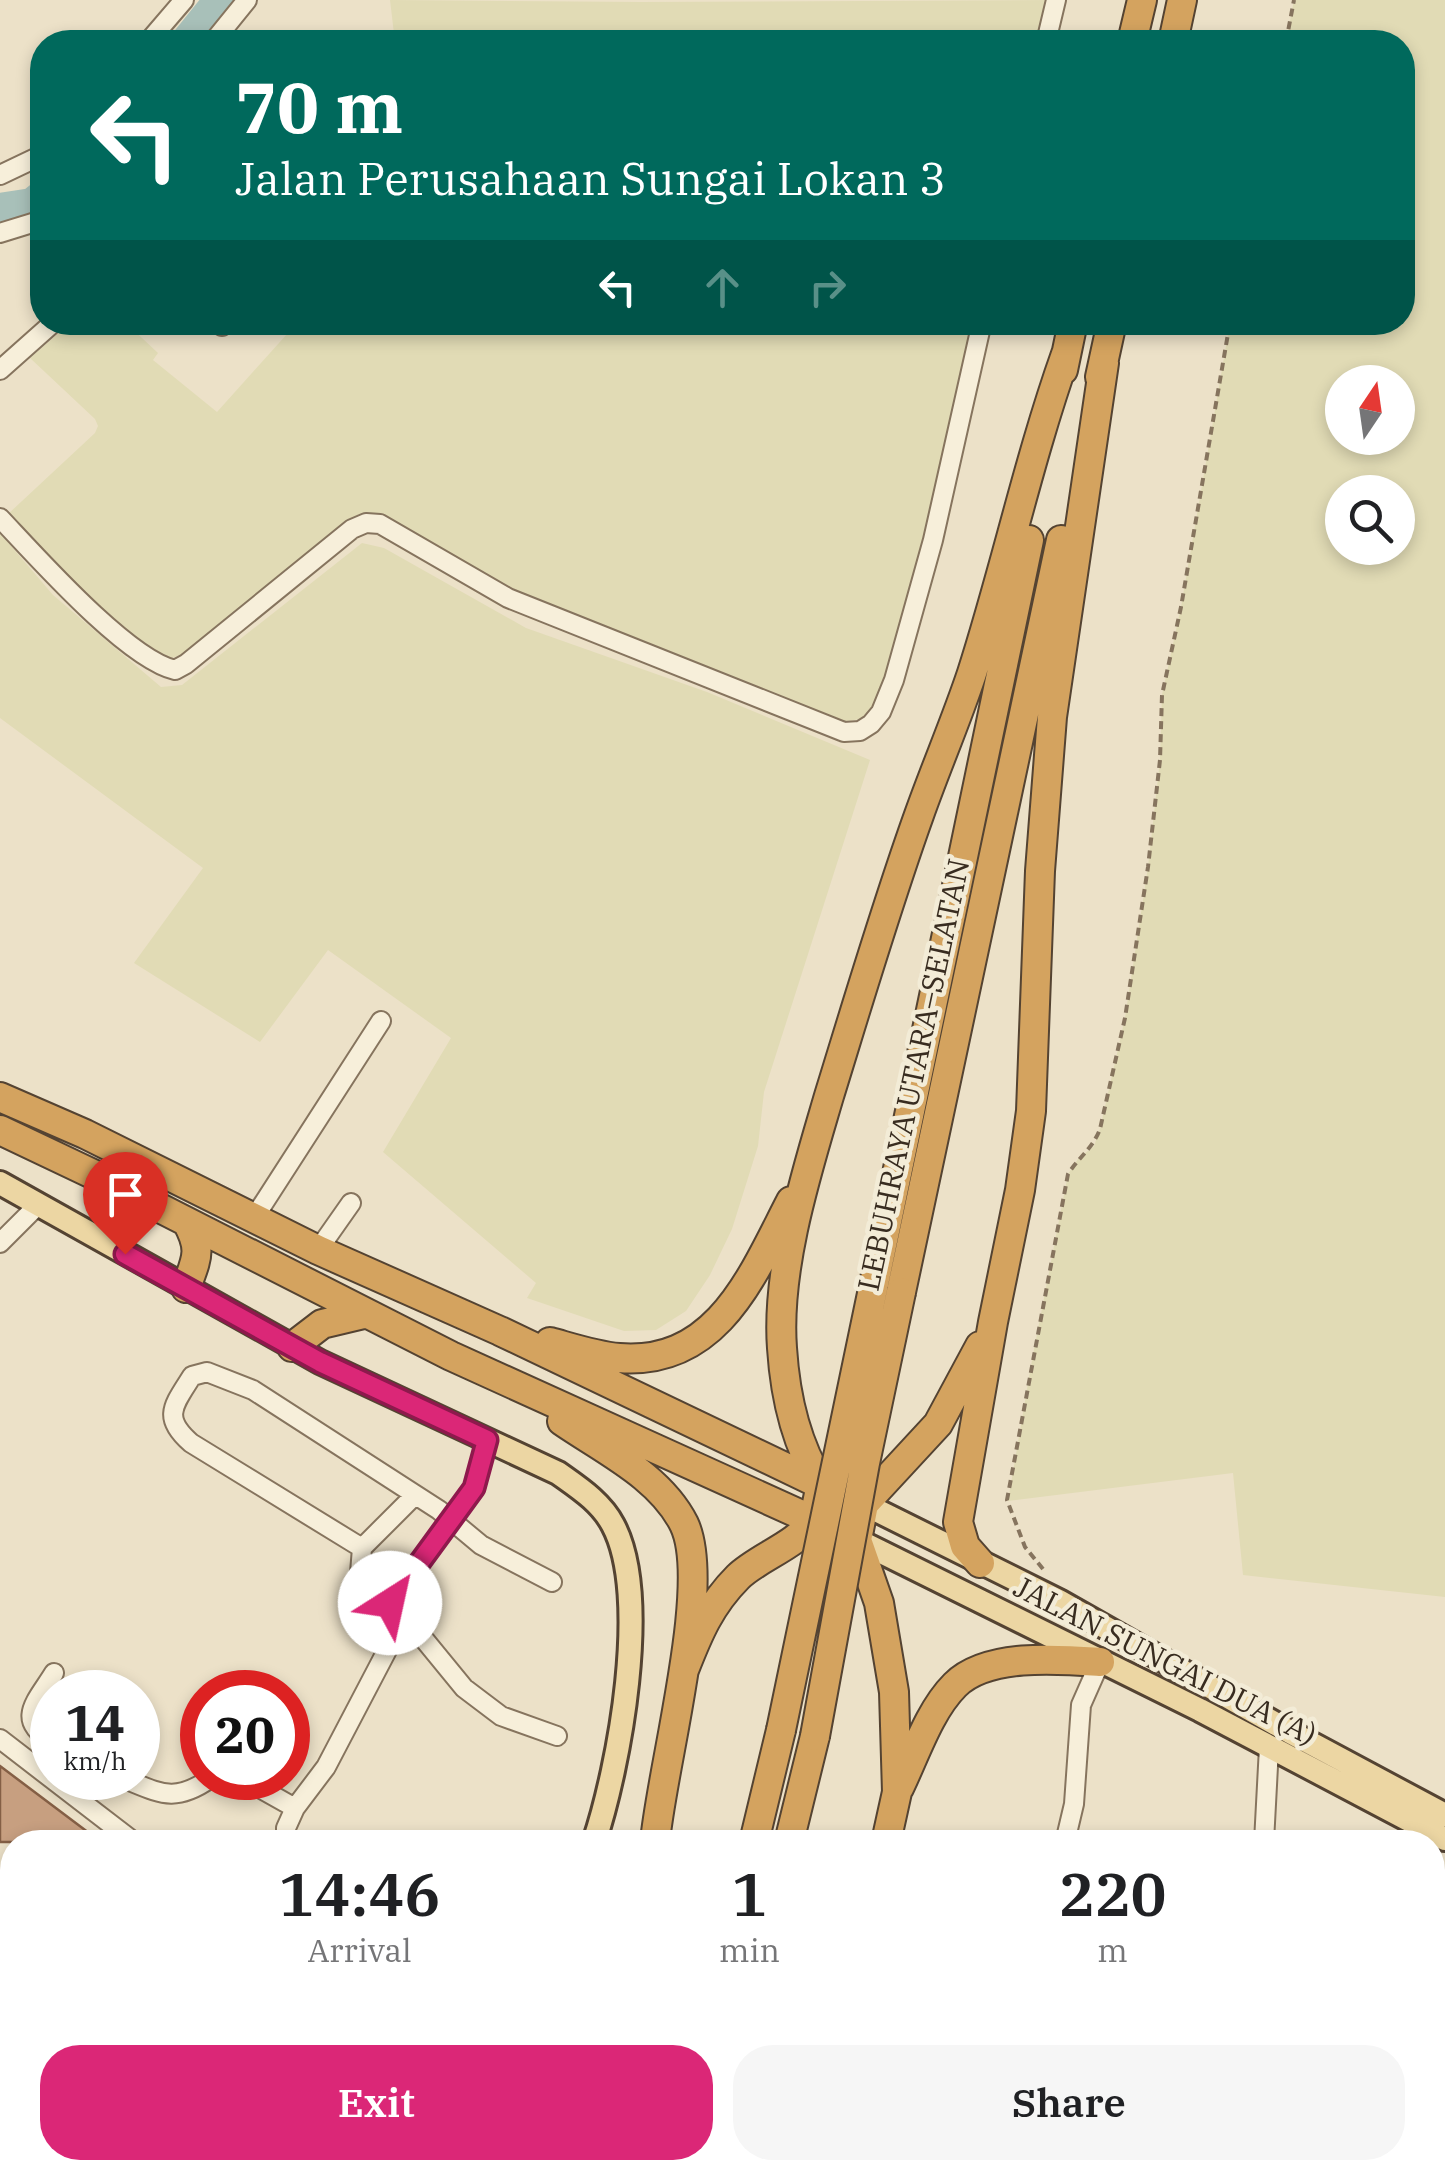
<!DOCTYPE html>
<meta charset="utf-8">
<style>
body{margin:0;font-family:"IBM Plex Serif",serif;background:#f6f6f6;color:#202124;height:100vh;display:flex;flex-direction:column;font-size:38px;white-space:nowrap}
*{box-sizing:border-box;margin:0}
p{font-size:32px;color:#757577}
.icon{flex:none;width:55px;height:55px;fill:none;stroke:currentColor;stroke-width:2;stroke-linecap:round;stroke-linejoin:round}
.map{position:relative;flex:1;overflow:hidden}
.details{position:absolute;left:0px;top:1830px;width:1445px;height:350px;display:flex;flex-direction:column;background:#fff;border-radius:40px 40px 0 0;box-shadow:0 5px 15px #0003}
.details>*{flex:none}
.top-card{position:absolute;left:30px;top:30px;width:1385px;height:305px;border-radius:40px;box-shadow:0 5px 15px #0003;background:#00695c;color:#fff;overflow:hidden}
.needle{width:65px;rotate:13deg}
.buttons{position:absolute;left:1325px;top:365px;display:grid;gap:20px}
.buttons a{display:grid;place-items:center;width:90px;height:90px;border-radius:50%;background:#fff;box-shadow:0 5px 15px #0003;font-size:50px}
.speed{position:absolute;left:30px;top:1670px;display:flex;gap:20px;font-size:50px;font-weight:700;text-align:center}
.speed>*{display:grid;place-content:center;width:130px;height:130px;border-radius:50%;background:#fff;box-shadow:0 5px 15px #0003;line-height:1}
.speed small{font-size:25px;font-weight:400}
.speed .limit{border:15px solid #d22;background:#fff;color:#111}
.pin{position:absolute;display:grid;place-items:center;width:85px;height:85px;color:#fff;margin:-102px -42px;border-radius:50% 50% 50% 0;rotate:-45deg;box-shadow:0 0 10px #0007}
.pin .icon{rotate:45deg}
.me{position:absolute;width:110px;margin:-55px;rotate:35deg;stroke-linejoin:round;filter:drop-shadow(0 0 8px #0008)}
.turn{display:flex;align-items:center;gap:35px;height:210px;padding:0 40px;font-size:45px}
.turn .icon{width:130px;height:130px;stroke-width:2.5}
.turn b{display:block;font-size:70px;line-height:85px}
.lanes{display:flex;align-items:center;height:95px;padding:0 40px;background:#0003;justify-content:center;gap:50px;direction:ltr}
.lanes .off{opacity:.35}
.eta{display:flex;justify-content:space-evenly;align-items:center;height:170px;text-align:center}
.eta b{font-size:60px;font-weight:600;line-height:70px}
.cta{display:flex;gap:20px;margin-top:auto;padding:20px 40px}
.cta a{flex:1;height:115px;border-radius:40px;background:#db2777;color:#fff;font-size:40px;font-weight:600;line-height:115px;text-align:center}
.cta a+a{background:#f6f6f6;color:#202124}
.map>svg:first-child{display:block}
</style>
<div class="map">
<svg width="1445" height="2180" viewBox="0 0 1445 2180">
<rect width="100%" height="100%" fill="#ece1c8"/>
<path fill="#e1dbb5" fill-rule="evenodd" d="M 390,0 L 641,2 L 1051,0 L 1041,42 L 395,42 Z
M 1294,0 L 1445,0 L 1445,1597 L 1243,1575 L 1233,1473 L 1008,1501 L 1032,1360 L 1068,1174 L 1078,1159 L 1094,1146 L 1100,1129 L 1125,1018 L 1148,867 L 1160,760 L 1162,695 L 1181,607 L 1230,323 L 1402,322 L 1402,42 L 1286,42 ZM 1342,382 L 1398,382 L 1398,438 L 1342,438 ZM 1342,492 L 1398,492 L 1398,548 L 1342,548 Z
M 70,323 L 126,323 L 158,353 L 153,360 L 217,412 L 297,323 L 977,323 L 927,541 L 878,704 L 863,718 L 846,722 L 519,593 L 385,516 L 366,512 L 352,519 L 181,655 L 168,659 L 154,654 L 65,580 L 7,515 L 95,433 L 98,426 L 95,419 L 30,358 Z
M 0,533 L 53,595 L 161,687 L 182,685 L 362,543 L 384,548 L 526,628 L 707,692 L 870,760 L 764,1092 L 758,1146 L 732,1229 L 710,1275 L 686,1311 L 656,1330 L 624,1331 L 527,1298 L 536,1283 L 383,1152 L 451,1038 L 328,950 L 260,1042 L 134,963 L 203,868 L 0,718 Z"/>
<path fill="#c3c99c" d="M 1212,2168 L 1418,2168 L 1421,2180 L 1206,2180 L 1208,2169 Z"/>
<g fill="none" stroke-linecap="round" stroke-linejoin="round">
<path stroke="#a8c0b9" stroke-width="32" d="M 186,42 L 220,0
M 0,209 L 32,204 L 42,196"/>
</g>
<path fill="#c79f80" stroke="#845f45" stroke-width="2.5" d="M 0,1766 L 101,1842 L 0,1842 Z"/>
<g fill="none" stroke-linecap="round" stroke-linejoin="round">
<defs>
<path id="minor" d="M 148,42 L 184,0
M 213,42 L 247,0
M 1046,42 L 1056,0
M 0,175 L 42,155
M 0,233 L 42,220
M 218,322 L 222,326
M 0,370 L 54,322
M 0,518 C 36,556 127,659 175,670 L 186,664 L 352,529 L 366,523 L 380,524 L 508,598 L 844,732 L 860,731 L 871,724 L 881,712 L 894,680 L 933,540 L 982,322
M 254,1218 L 381,1021
M 0,1243 L 38,1205
M 318,1250 L 351,1203
M 362,1548 L 415,1495
M 552,1582 L 481,1545 L 439,1510 L 253,1390 L 207,1372 L 192,1376 C 174,1405 161,1417 191,1443 L 362,1548 L 360,1573 L 377,1593 L 405,1616 L 464,1688 L 501,1716 L 557,1736
M 390,1603 L 475,1488 L 487,1440
M 0,1739 L 134,1842
M 52,1741 C 14,1720 37,1701 54,1673
M 122,1778 C 160,1793 174,1804 211,1778
M 242,1778 L 295,1808 L 326,1767 L 405,1616
M 286,1842 L 286,1828 L 295,1808
M 1065,1842 L 1074,1804 L 1081,1705 L 1100,1662
M 1264,1842 L 1269,1747
M 0,1905 L 12,1914
M 0,1983 L 12,1991
M 229,2168 L 244,2180
M 335,2168 L 350,2180
M 0,2169 L 13,2180
M 196,2180 L 206,2168
M 364,2180 L 373,2168
M 1065,2180 L 1068,2168"/>
<path id="major" d="M 0,1183 L 320,1362 L 558,1473 C 579,1488 601,1502 613,1525 C 651,1596 619,1768 594,1842
M 864,1504 L 1059,1601 L 1290,1732 L 1445,1815
M 857,1540 L 1200,1710 L 1445,1839
M 451,2180 L 456,2168"/>
<path id="highway" d="M 1132,42 L 1142,0
M 1173,42 L 1182,0
M 1063,370 L 1073,322
M 1100,377 L 1112,322
M 0,1097 L 85,1134 L 318,1250 L 500,1331 L 822,1485
M 0,1130 L 99,1177 L 451,1356 L 828,1527
M 874,1284 L 1029,540
M 186,1288 C 196,1259 203,1251 187,1222
M 901,1292 L 1061,540
M 550,1342 C 572,1348 596,1356 619,1358 C 718,1366 753,1274 791,1201
M 292,1347 L 322,1324 L 364,1314
M 562,1421 C 604,1450 660,1476 684,1524 C 713,1584 661,1770 655,1842
M 980,1563 L 965,1546 L 958,1522 L 993,1322 L 1020,1190 L 1031,1111 L 1040,871 L 1052,717 L 1104,363
M 684,1670 C 698,1634 710,1605 738,1577 C 757,1558 799,1544 811,1522 C 817,1511 818,1496 821,1484 C 796,1444 785,1395 782,1348 C 776,1268 807,1171 829,1096 C 858,1002 886,907 919,815 C 936,767 956,721 972,673 C 1006,567 1029,458 1066,354
M 899,1788 C 915,1755 929,1711 955,1685 C 987,1653 1059,1659 1100,1662
M 754,1842 L 781,1730
M 789,1842 L 815,1736
M 886,1842 L 897,1792 L 894,1692 L 879,1603 L 857,1540 L 864,1504 L 938,1424 L 980,1346
M 619,2180 L 620,2168
M 673,2180 L 676,2168
M 706,2180 L 709,2168
M 768,2180 L 774,2168"/>
</defs>
<use href="#minor" stroke="#86745e" stroke-width="22"/>
<use href="#major" stroke="#544332" stroke-width="28"/>
<use href="#highway" stroke="#544332" stroke-width="32"/>
<path stroke="#86745e" stroke-width="4" stroke-dasharray="8 5" stroke-linecap="butt" d="M 1286,42 L 1294,0
M 1043,1569 L 1025,1547 L 1007,1500 L 1068,1174 C 1079,1157 1093,1148 1100,1129 L 1125,1018 L 1148,867 L 1160,760 L 1162,695 L 1181,607 L 1230,322"/>
<use href="#minor" stroke="#f7efda" stroke-width="18"/>
<use href="#major" stroke="#ecd6a3" stroke-width="22"/>
<use href="#highway" stroke="#d4a35f" stroke-width="28"/>
<defs>
<path id="highway-bridge" d="M 781,1730 L 874,1284
M 815,1736 L 865,1463 L 901,1292"/>
</defs>
<use href="#highway-bridge" stroke="#544332" stroke-width="32" stroke-linecap="butt"/>
<use href="#highway-bridge" stroke="#d4a35f" stroke-width="28"/>
</g>
<g fill="none" stroke-linecap="round" stroke-linejoin="round">
<defs>
<path id="route" d="M 125,1254 L 320,1362 L 487,1440 L 474,1488 L 390,1603"/>
</defs>
<use href="#route" stroke="#8e194d" stroke-width="25"/>
<use href="#route" stroke="#db2777" stroke-width="18"/>
</g>
<g text-anchor="middle" stroke-width="9" stroke-linejoin="round" paint-order="stroke">
<g font-size="30" fill="#382c20" stroke="#f3ecd7">
<text transform="translate(914 1075) rotate(-78)" y="10">LEBUHRAYA UTARA–SELATAN</text>
<text transform="translate(1165 1661) rotate(27)" y="10">JALAN SUNGAI DUA (A)</text>
</g>
</g>
</svg>
<div class="buttons">
<a><svg class="needle" viewBox="-14 -14 28 28"><path d="M0-13l5 13h-10z" fill="#e53935"/><path d="M0 13l5-13h-10z" fill="#757577"/></svg></a>
<a><svg class="icon" aria-label="search" viewBox="0 0 24 24"><circle cx="10" cy="10" r="6"/><path d="M15 15l6 6"/></svg></a>
</div>
<div class="speed"><div>14<small>km/h</small></div><div class="limit">20</div></div>
<div class="pin" style="left:125px;top:1254px;background:#d93025"><svg class="icon" aria-label="arrive" viewBox="0 0 24 24"><path d="M6 21V4h12l-3 4 3 4H6"/></svg></div>
<svg class="me" style="left:390px;top:1603px" viewBox="-20 -20 40 40"><circle r="19" fill="#fff"/><path d="M0-13L10 11 0 6-10 11z" fill="#db2777"/></svg>
<div class="top-card">
<div class="turn"><svg class="icon" aria-label="left" viewBox="0 0 24 24"><path d="M17 20v-9H6M10 6l-5 5 5 5"/></svg><div><b>70 m</b>Jalan Perusahaan Sungai Lokan 3</div></div>
<div class="lanes"><svg class="icon" aria-label="left" viewBox="0 0 24 24"><path d="M17 20v-9H6M10 6l-5 5 5 5"/></svg><svg class="icon off" aria-label="ahead" viewBox="0 0 24 24"><path d="M12 20V5M6 11l6-6 6 6"/></svg><svg class="icon off" aria-label="right" viewBox="0 0 24 24"><path d="M7 20v-9h11M14 6l5 5-5 5"/></svg></div>
</div>
<section class="details">
<div class="eta">
<div><b>14:46</b><p>Arrival</p></div>
<div><b>1</b><p>min</p></div>
<div><b>220</b><p>m</p></div>
</div>
<div class="cta"><a>Exit</a><a>Share</a></div>
</section>
</div>
